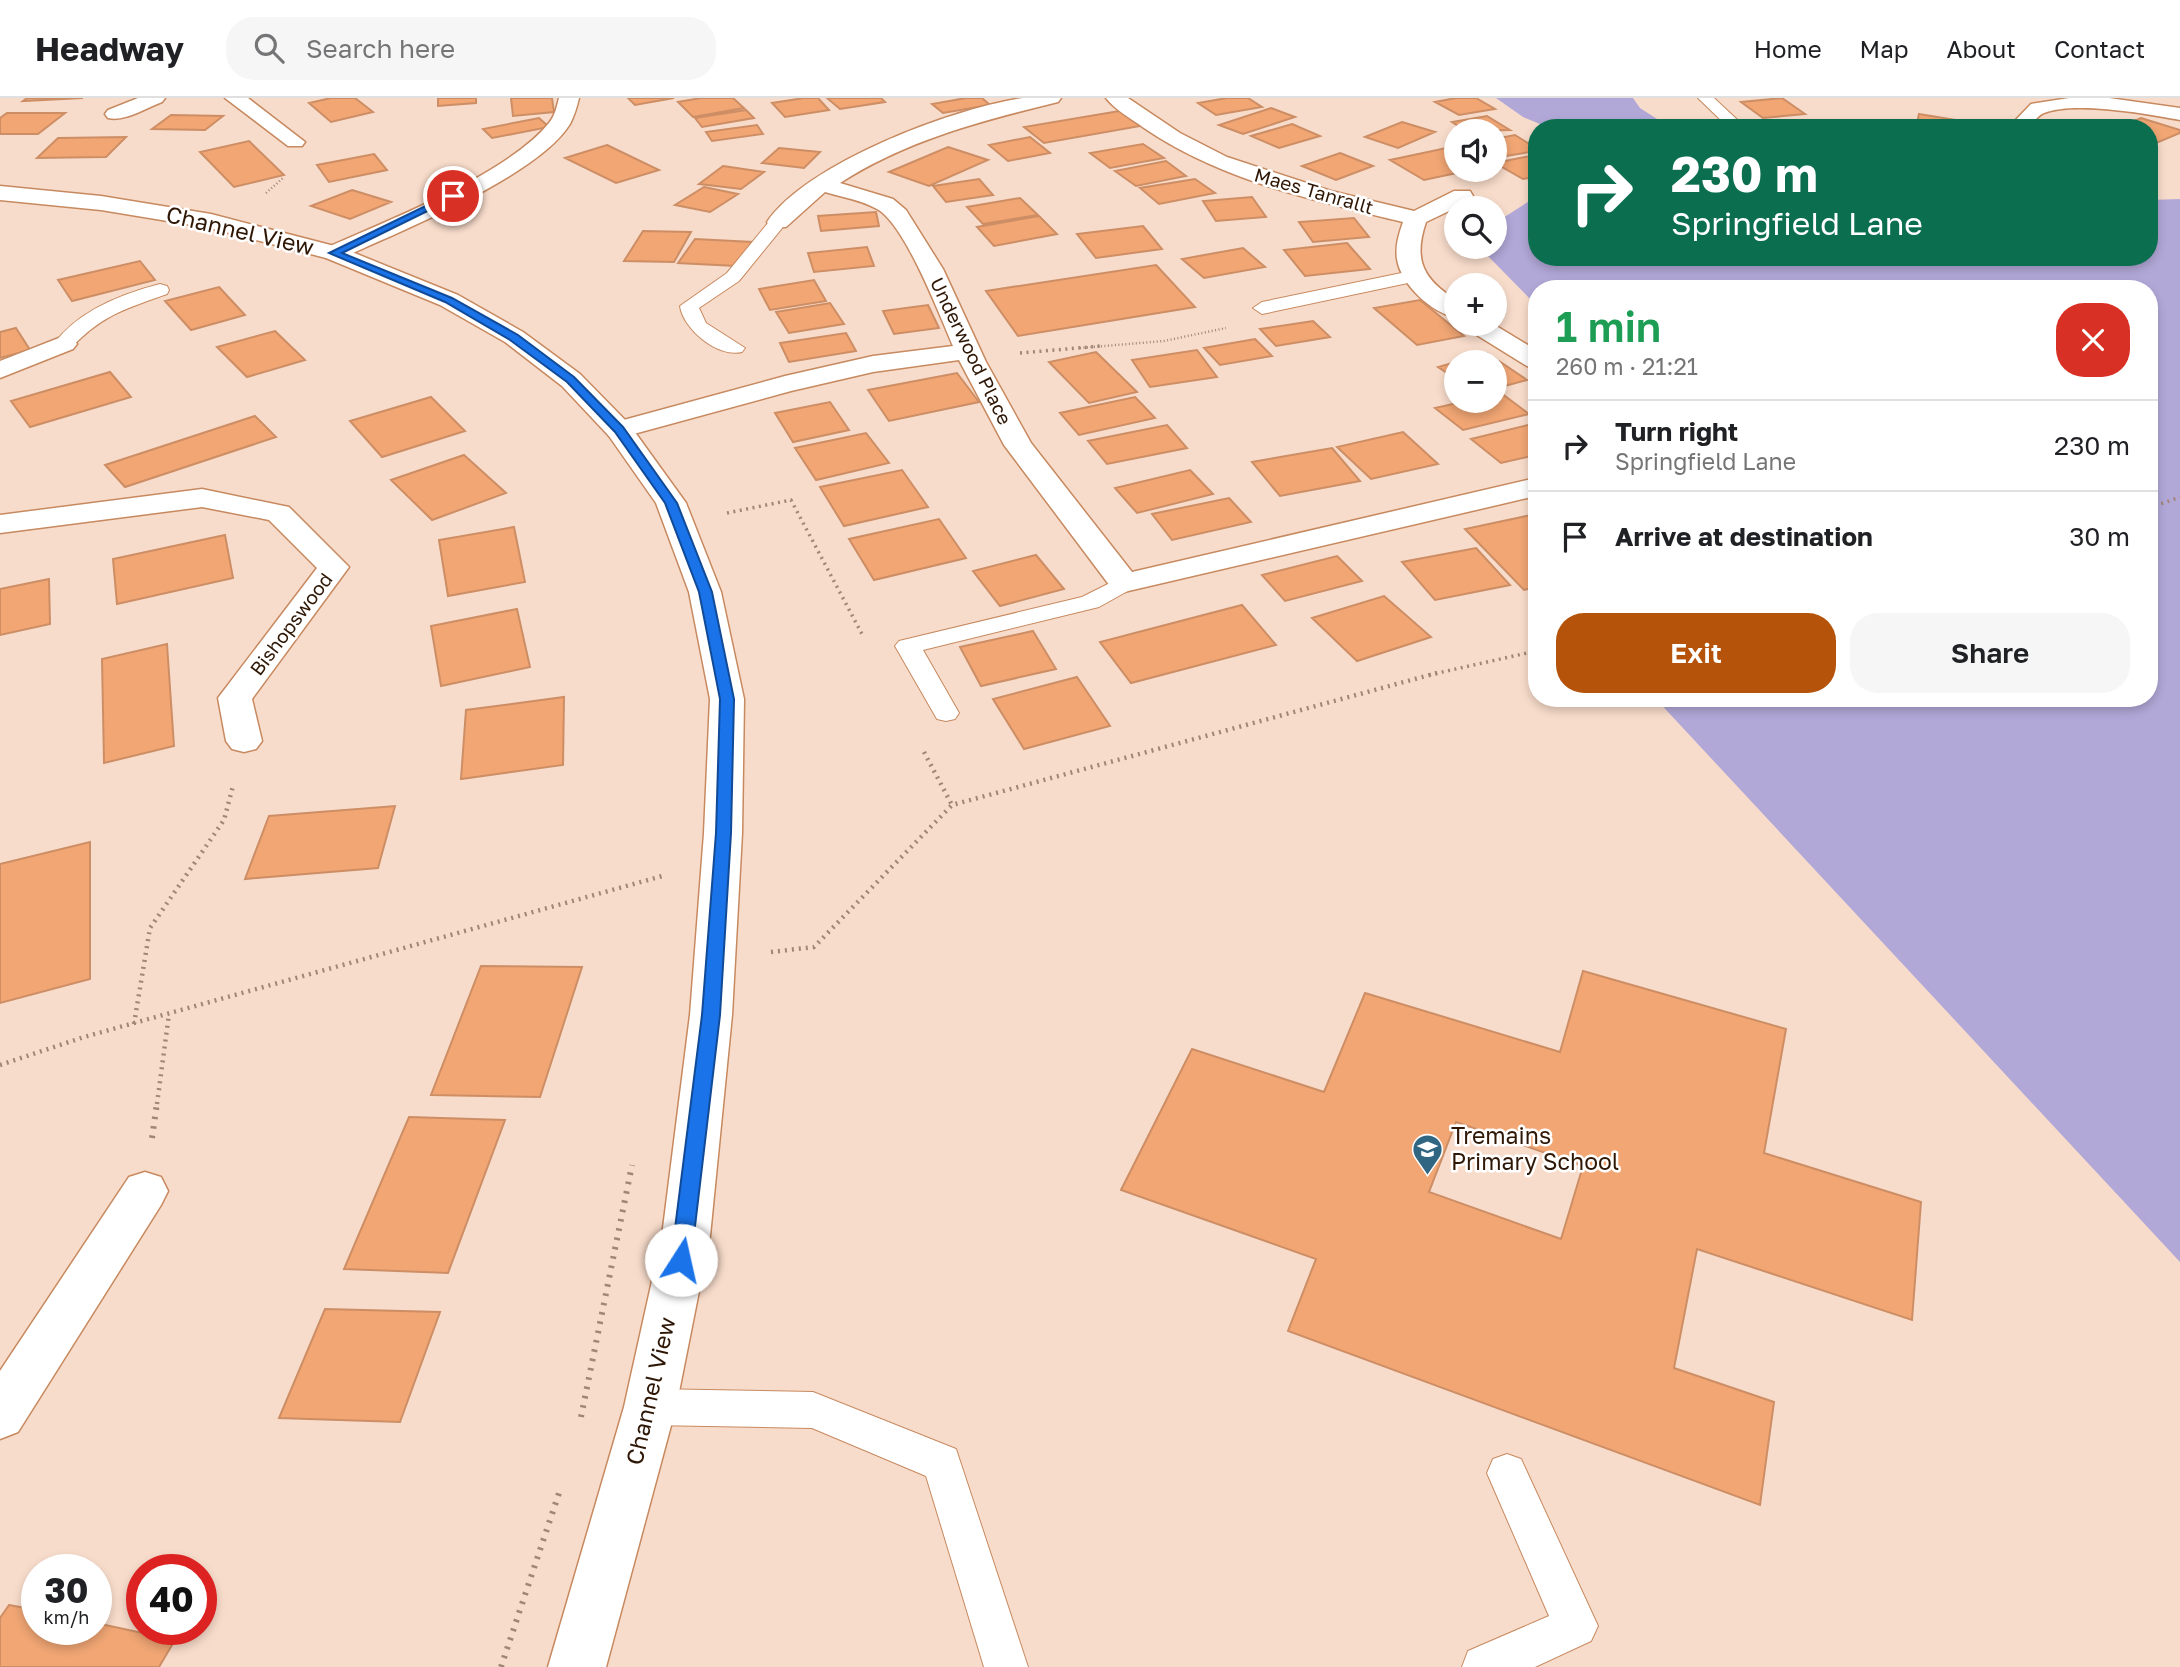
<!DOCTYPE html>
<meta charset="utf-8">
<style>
body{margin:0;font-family:"Golos Text",sans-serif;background:#f6f6f6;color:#202124;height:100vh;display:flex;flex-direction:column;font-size:26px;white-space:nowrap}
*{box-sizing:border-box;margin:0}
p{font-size:23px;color:#757577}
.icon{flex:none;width:38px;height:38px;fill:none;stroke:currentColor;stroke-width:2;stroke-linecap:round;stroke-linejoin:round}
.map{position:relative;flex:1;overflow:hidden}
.details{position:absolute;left:1528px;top:182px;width:630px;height:427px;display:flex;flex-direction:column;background:#fff;border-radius:28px;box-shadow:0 4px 10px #0003}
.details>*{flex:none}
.hud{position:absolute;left:1528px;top:21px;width:630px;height:147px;border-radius:28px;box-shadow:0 4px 10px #0003;background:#0b6e4f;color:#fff;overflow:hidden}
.buttons{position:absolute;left:1444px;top:21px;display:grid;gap:14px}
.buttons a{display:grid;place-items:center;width:63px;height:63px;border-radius:50%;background:#fff;box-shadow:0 4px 10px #0003;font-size:35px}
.speed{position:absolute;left:21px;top:1456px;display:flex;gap:14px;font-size:35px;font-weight:700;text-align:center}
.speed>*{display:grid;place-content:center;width:91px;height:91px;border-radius:50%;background:#fff;box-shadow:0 4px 10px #0003;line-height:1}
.speed small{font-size:18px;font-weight:400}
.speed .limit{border:10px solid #d22;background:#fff;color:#111}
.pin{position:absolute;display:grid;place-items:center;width:60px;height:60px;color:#fff;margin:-30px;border:4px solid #fff;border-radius:50%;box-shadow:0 2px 7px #0007}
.me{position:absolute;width:77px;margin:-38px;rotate:10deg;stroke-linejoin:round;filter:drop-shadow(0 0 5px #0008)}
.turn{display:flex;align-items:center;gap:24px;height:147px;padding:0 28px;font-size:32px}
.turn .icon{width:91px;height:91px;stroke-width:2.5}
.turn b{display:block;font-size:49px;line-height:60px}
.round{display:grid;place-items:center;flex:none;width:74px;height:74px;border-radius:28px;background:#f6f6f6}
.headline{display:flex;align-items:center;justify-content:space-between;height:119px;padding:0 28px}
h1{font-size:42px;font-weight:600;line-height:52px;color:#1e9e55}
.primary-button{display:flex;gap:14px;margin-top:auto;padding:14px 28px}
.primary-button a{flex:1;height:80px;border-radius:28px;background:#b45309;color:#fff;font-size:28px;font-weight:600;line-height:80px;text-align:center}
.primary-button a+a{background:#f6f6f6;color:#202124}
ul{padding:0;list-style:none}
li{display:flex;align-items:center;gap:21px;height:91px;padding:0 28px;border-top:2px solid #e0e0e0}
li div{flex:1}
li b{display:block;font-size:26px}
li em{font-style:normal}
header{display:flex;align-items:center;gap:42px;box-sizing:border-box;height:98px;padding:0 35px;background:#fff;border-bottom:2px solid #e0e0e0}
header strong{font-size:33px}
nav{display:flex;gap:38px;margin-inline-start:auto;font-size:24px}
.search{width:490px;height:63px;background:#f6f6f6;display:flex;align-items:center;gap:18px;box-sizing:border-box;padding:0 24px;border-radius:28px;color:#757577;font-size:26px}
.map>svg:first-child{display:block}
</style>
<header>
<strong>Headway</strong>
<div class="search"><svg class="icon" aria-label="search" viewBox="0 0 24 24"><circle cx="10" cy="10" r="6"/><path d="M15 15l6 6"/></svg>Search here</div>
<nav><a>Home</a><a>Map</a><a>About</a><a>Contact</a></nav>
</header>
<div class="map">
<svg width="2180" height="1569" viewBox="0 0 2180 1569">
<rect width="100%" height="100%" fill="#f8dccb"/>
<path fill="#b2a8d8" d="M 1496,0 L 1633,0 L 1640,10 L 1671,30 L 1550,30 L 1523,19 Z
M 1536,99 L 1536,159 L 2149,159 L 2149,102 L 2180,101 L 2180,1164 L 1655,600 L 2149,600 L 2149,191 L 1536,191 L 1536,207 L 1485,155 L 1486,149 L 1494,149 L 1495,125 Z"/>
<path fill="#f1a674" stroke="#cd8e65" stroke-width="2" fill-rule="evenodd" d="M 27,0 L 83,0 L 23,3 Z
M 331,0 L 355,0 L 373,14 L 331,24 L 309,5 Z
M 438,0 L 476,0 L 476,5 L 438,8 Z
M 511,0 L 552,0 L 554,14 L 513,18 Z
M 628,0 L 674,0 L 635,7 Z
M 701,0 L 733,0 L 744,10 L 693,19 L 678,4 Z
M 804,0 L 818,0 L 829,12 L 785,19 L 772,5 Z
M 827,0 L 881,0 L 885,4 L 840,11 Z
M 966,0 L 982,0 L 990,7 L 943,15 L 932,6 Z
M 1227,0 L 1248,0 L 1262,9 L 1216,17 L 1198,5 Z
M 1456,0 L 1476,0 L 1495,11 L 1459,17 L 1435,4 Z
M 1782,0 L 1805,16 L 1763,20 L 1741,4 Z
M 1271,10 L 1295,19 L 1243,36 L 1219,27 Z
M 746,12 L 754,20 L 702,29 L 695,20 Z
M 1125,12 L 1146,27 L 1044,45 L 1024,29 Z
M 7,15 L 65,15 L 38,36 L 0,36 L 0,20 Z
M 1919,16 L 1956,22 L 1954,30 L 1916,30 Z
M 171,17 L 223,18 L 205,32 L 152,31 Z
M 1487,18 L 1510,32 L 1466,33 L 1452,24 Z
M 539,20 L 549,29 L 492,40 L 483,31 Z
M 2141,20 L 2180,32 L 2180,35 L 2149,48 L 2149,30 L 2117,30 Z
M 1402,24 L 1435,34 L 1398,50 L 1365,39 Z
M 1292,26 L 1320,38 L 1279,50 L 1251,38 Z
M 757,27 L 763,36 L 712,43 L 706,34 Z
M 1515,37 L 1536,50 L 1536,53 L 1500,59 L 1494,56 L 1494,41 Z
M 126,39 L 106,59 L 37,60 L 58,40 Z
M 1030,39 L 1050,55 L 1008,63 L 989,47 Z
M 249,43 L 284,77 L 234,89 L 200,54 Z
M 1143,46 L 1164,60 L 1110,70 L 1090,55 Z
M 607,47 L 659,72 L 616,85 L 565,60 Z
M 948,49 L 988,62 L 929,88 L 889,74 Z
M 1451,49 L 1456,52 L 1456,72 L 1471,72 L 1424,82 L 1390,62 Z
M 779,50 L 820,54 L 804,70 L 762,65 Z
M 1340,55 L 1373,68 L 1336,82 L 1302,68 Z
M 374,56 L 387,72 L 329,84 L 317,67 Z
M 1530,58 L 1536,62 L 1536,79 L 1523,81 L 1495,65 Z
M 1166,63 L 1186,78 L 1136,88 L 1115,73 Z
M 723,68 L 764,74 L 741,91 L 699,86 Z
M 979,81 L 993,97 L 946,104 L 933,88 Z
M 1195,81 L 1215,95 L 1159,106 L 1140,90 Z
M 704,89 L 738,96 L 710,114 L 675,107 Z
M 352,92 L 391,104 L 350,121 L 311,108 Z
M 1252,99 L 1266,119 L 1216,123 L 1203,103 Z
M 1020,100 L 1038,117 L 983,126 L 967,109 Z
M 876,114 L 879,128 L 821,133 L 818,118 Z
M 1039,118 L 1057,136 L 994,148 L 977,129 Z
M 1354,120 L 1369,139 L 1313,144 L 1299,124 Z
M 1143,128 L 1162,151 L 1096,160 L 1077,136 Z
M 643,133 L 691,134 L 674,164 L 624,163 Z
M 695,141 L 752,144 L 736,168 L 678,165 Z
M 1347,145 L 1370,171 L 1305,178 L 1284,152 Z
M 867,149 L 874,168 L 814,174 L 808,155 Z
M 1243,150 L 1265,169 L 1204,180 L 1182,161 Z
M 140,163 L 155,182 L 72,203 L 58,182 Z
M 1156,167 L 1195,209 L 1018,238 L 986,193 Z
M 814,182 L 826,203 L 770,212 L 759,191 Z
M 219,189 L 245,217 L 191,232 L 165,203 Z
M 1420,202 L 1464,238 L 1417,247 L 1374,210 Z
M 830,205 L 844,226 L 789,235 L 776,214 Z
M 928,207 L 939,230 L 894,236 L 883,213 Z
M 1313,223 L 1330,239 L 1276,248 L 1260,231 Z
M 16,230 L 30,252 L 0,260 L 0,234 Z
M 275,233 L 305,262 L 247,279 L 217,249 Z
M 846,235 L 856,253 L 789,264 L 780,245 Z
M 1255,241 L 1272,258 L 1220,267 L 1204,250 Z
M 1197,252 L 1217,279 L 1150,289 L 1132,262 Z
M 1096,254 L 1137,294 L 1089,305 L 1049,264 Z
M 1487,255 L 1527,282 L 1494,291 L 1494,264 L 1456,264 L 1456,281 L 1438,269 Z
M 110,274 L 131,299 L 30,329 L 11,303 Z
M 957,275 L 979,304 L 889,323 L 868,292 Z
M 1501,295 L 1529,316 L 1463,332 L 1435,310 L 1466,303 L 1494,303 L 1494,296 Z
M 431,299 L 465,333 L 382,359 L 350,323 Z
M 1135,299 L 1155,320 L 1079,337 L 1060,315 Z
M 830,304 L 849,332 L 793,344 L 775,315 Z
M 255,318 L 276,339 L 125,389 L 105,367 Z
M 1536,325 L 1536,357 L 1501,365 L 1471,341 Z
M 1167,327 L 1187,350 L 1107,366 L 1088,343 Z
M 1403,334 L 1438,366 L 1371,381 L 1337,349 Z
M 866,335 L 889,365 L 816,382 L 795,350 Z
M 1332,350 L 1360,383 L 1280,398 L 1252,364 Z
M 464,357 L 506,395 L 432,422 L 391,382 Z
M 902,372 L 928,409 L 844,428 L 820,389 Z
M 1190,372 L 1213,396 L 1137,415 L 1115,390 Z
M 1229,400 L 1251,424 L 1172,442 L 1152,416 Z
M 1536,416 L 1536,489 L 1524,492 L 1465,431 Z
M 939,421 L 966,460 L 874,482 L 849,441 Z
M 514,429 L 525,484 L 448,498 L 439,442 Z
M 225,437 L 233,480 L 117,506 L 113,461 Z
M 1476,450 L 1510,487 L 1435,502 L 1402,464 Z
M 1036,457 L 1064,491 L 1000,508 L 973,473 Z
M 1337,458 L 1362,483 L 1285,503 L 1262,477 Z
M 49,481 L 50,526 L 0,537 L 0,491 Z
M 1384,498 L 1431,539 L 1357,563 L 1312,520 Z
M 1242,507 L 1276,547 L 1131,585 L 1100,544 Z
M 517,511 L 530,569 L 441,588 L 431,528 Z
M 1033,533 L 1056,571 L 981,588 L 960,549 Z
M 167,546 L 174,648 L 104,665 L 102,561 Z
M 1077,579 L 1110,628 L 1024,651 L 993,601 Z
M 564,599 L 563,667 L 461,681 L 466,612 Z
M 395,708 L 378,770 L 245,781 L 269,718 Z
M 90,744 L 90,881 L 0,905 L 0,766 Z
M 481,868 L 582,869 L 540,999 L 431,997 Z
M 1583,873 L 1786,931 L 1764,1055 L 1921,1104 L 1912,1222 L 1697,1151 L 1674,1270 L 1774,1304 L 1760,1407 L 1288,1233 L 1316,1161 L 1121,1092 L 1192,951 L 1324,994 L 1365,895 L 1560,954 ZM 1456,1024 L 1583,1068 L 1561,1141 L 1429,1094 Z
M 409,1019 L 505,1022 L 448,1175 L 344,1171 Z
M 325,1211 L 440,1214 L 400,1324 L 279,1320 Z
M 9,1507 L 37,1512 L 37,1531 L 96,1531 L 96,1525 L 175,1542 L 159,1569 L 0,1569 L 0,1520 Z"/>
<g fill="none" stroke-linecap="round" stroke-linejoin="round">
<defs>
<path id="service" d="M 1698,0 L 1714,0 L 1746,30 L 1729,30 Z
M 778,119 L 787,124 L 739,183 L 699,210 L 706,225 L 745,250 L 742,254 C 718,260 683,231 680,208 L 727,175 L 772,120 Z
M 1416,172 L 1425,178 L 1422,182 L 1262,216 L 1253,210 L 1262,204 Z
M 160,186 L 167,188 L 169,192 L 167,196 C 125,211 102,217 71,250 L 57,250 L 54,246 C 78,213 121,196 160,186 Z
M 1124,478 L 1133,480 L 1136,485 L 1133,490 L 1099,509 L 923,552 L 959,615 L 955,621 L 946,623 L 937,621 L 895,548 L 899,543 L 1082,499 Z
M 650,1291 L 813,1294 L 956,1351 L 1028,1569 L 984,1569 L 926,1378 L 812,1330 L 650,1327 L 636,1322 L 630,1309 L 636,1296 Z
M 1507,1356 L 1521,1361 L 1598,1528 L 1591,1543 L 1535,1569 L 1462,1569 L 1468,1553 L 1549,1518 L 1487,1375 L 1493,1361 Z"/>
<path id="minor" d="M 138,0 L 165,0 L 162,4 C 146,10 125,24 108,20 L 105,16 L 108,12 Z
M 225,0 L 248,0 L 305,44 L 302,48 L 288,48 Z
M 559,0 L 579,0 C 577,9 574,18 570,26 C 537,79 400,133 342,160 L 326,160 L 322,155 L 326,150 C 388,122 507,77 549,25 C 555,18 557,8 559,0 Z
M 1061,0 L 1058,4 C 981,23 907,42 840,85 L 893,101 L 906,112 L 943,171 L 986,264 L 1031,345 L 1132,474 L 1536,380 L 1536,398 L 1124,494 L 1113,492 L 1004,347 L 959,262 L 873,274 L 791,293 L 619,340 L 609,338 L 605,332 L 609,326 L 785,278 L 873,258 L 953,248 C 939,216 905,126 877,111 C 862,102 841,99 825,94 L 786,129 L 770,129 L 767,124 C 807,65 954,10 1023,0 C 1035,0 1049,0 1061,0 Z
M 1106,0 L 1128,0 L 1180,35 L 1227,59 L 1331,93 L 1414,113 L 1454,93 L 1470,93 L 1473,98 L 1470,103 L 1426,124 C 1413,162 1423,181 1456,202 L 1456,220 C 1431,214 1401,187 1397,161 C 1395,148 1399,136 1403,124 C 1313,102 1222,83 1144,30 C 1132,21 1115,12 1106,0 Z
M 2109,0 L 2180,10 L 2180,22 C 2147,16 2075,3 2044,15 C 2038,17 2033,25 2029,30 L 2008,30 L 2031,6 L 2069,0 Z
M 1464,226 L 1493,226 L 1536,252 L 1536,271 L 1527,268 L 1467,231 Z
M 64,238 L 73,241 L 77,246 L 73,251 L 0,280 L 0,263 Z
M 202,391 L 289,409 L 349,469 L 252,601 L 262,643 L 256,651 L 244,654 L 232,651 L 226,643 L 218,600 L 317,470 L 269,422 L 202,409 L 0,435 L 0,417 Z
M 145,1074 L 161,1079 L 168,1093 L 161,1107 L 18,1334 L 0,1341 L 0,1273 L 129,1079 Z"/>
<path id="tertiary" d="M 0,88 L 101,98 L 211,116 L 342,150 L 458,197 L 523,234 L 580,276 L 629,326 L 686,405 L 721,494 L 744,601 L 742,735 L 732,917 L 710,1138 L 676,1309 L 606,1569 L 548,1569 L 624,1309 L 662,1138 L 690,917 L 704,735 L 710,601 L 689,494 L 656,405 L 609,338 L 562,288 L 505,244 L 440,207 L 326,160 L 210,130 L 101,112 L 0,102 Z"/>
</defs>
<use href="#service" stroke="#c7895f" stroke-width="2"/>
<use href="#minor" stroke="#c7895f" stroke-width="3"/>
<use href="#tertiary" stroke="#c7895f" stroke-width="3"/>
<path stroke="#a08675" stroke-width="2.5" stroke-dasharray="1 2.5" stroke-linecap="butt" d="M 266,95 L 283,80
M 1080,250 L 1164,243 L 1226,230"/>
<path stroke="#a08675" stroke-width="3.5" stroke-dasharray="2 4.5" stroke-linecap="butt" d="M 1020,255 L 1101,248
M 2149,410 L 2180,399
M 727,415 L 791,402 L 863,538
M 1429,577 L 1536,553"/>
<path stroke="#a08675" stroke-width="4.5" stroke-dasharray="2 5" stroke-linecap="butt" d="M 924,654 L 952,707
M 771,854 L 814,849 L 952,707 L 1437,575
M 134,926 L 150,830 L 224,722 L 233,688
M 0,967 L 84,939 L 666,777
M 157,1006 L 169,916"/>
<path stroke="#a08675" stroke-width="6" stroke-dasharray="2.5 7" stroke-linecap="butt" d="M 152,1040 L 157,1005
M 581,1319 L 632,1067
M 501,1569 L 559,1395"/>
<use href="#service" fill="#fff" fill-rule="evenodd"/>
<use href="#minor" fill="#fff" fill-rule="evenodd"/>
<use href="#tertiary" fill="#fff" fill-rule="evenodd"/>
</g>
<path fill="#1a73e8" stroke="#114b97" stroke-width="2" d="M 450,96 L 458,98 L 342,155 L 452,200 L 518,237 L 574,279 L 623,329 L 677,405 L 712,494 L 734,601 L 731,735 L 720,917 L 691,1162 L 688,1168 L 681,1171 L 674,1168 L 671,1162 L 702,917 L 716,735 L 720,601 L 699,494 L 665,405 L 615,334 L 567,284 L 510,242 L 445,204 L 329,155 Z"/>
<defs>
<symbol id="school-pin" viewBox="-11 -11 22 30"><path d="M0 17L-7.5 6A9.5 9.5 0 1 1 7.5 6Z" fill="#316682" stroke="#fff"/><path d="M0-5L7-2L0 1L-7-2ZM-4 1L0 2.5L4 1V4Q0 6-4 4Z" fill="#fff"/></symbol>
</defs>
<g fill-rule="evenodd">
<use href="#school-pin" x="1410" y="1034" width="35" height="47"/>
</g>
<g text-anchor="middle" stroke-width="5" stroke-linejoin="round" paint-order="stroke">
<g font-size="19" fill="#2f1706" stroke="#fff">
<text transform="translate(1314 93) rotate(16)" y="7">Maes Tanrallt</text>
<text transform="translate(971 253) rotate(64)" y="7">Underwood Place</text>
<text transform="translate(291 526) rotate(-53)" y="7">Bishopswood</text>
</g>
<g font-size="23" fill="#2f1706" stroke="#fff">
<text transform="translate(240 133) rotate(13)" y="8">Channel View</text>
<text transform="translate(651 1293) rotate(-77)" y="8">Channel View</text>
</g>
<g font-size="23" fill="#2f1706" stroke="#fff" text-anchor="start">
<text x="1451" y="1046">Tremains<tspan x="1451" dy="26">Primary School</tspan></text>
</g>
</g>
</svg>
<div class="buttons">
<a><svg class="icon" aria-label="sound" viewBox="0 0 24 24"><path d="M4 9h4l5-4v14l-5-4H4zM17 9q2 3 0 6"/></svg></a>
<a><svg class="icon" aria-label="search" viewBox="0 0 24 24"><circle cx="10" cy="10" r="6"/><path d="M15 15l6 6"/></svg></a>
<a>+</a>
<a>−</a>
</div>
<div class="speed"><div>30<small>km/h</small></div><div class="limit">40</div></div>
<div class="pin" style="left:453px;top:98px;background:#d93025"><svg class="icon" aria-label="arrive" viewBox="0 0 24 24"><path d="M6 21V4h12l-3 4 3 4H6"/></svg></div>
<svg class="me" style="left:681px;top:1162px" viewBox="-20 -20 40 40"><circle r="19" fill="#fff"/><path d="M0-13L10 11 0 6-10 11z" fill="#1a73e8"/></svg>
<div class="hud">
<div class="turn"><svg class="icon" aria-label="right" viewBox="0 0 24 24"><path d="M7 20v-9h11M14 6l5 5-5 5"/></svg><div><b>230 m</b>Springfield Lane</div></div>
</div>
<section class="details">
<div class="headline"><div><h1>1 min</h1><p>260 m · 21:21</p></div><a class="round" style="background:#d93025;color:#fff"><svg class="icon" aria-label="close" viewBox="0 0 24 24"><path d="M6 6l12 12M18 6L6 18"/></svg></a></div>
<ul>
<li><svg class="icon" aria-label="right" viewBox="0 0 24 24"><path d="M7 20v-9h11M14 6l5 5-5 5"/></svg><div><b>Turn right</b><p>Springfield Lane</p></div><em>230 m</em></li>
<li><svg class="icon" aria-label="arrive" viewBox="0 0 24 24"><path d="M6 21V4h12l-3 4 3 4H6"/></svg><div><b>Arrive at destination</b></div><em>30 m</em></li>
</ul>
<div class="primary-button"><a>Exit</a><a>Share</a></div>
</section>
</div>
